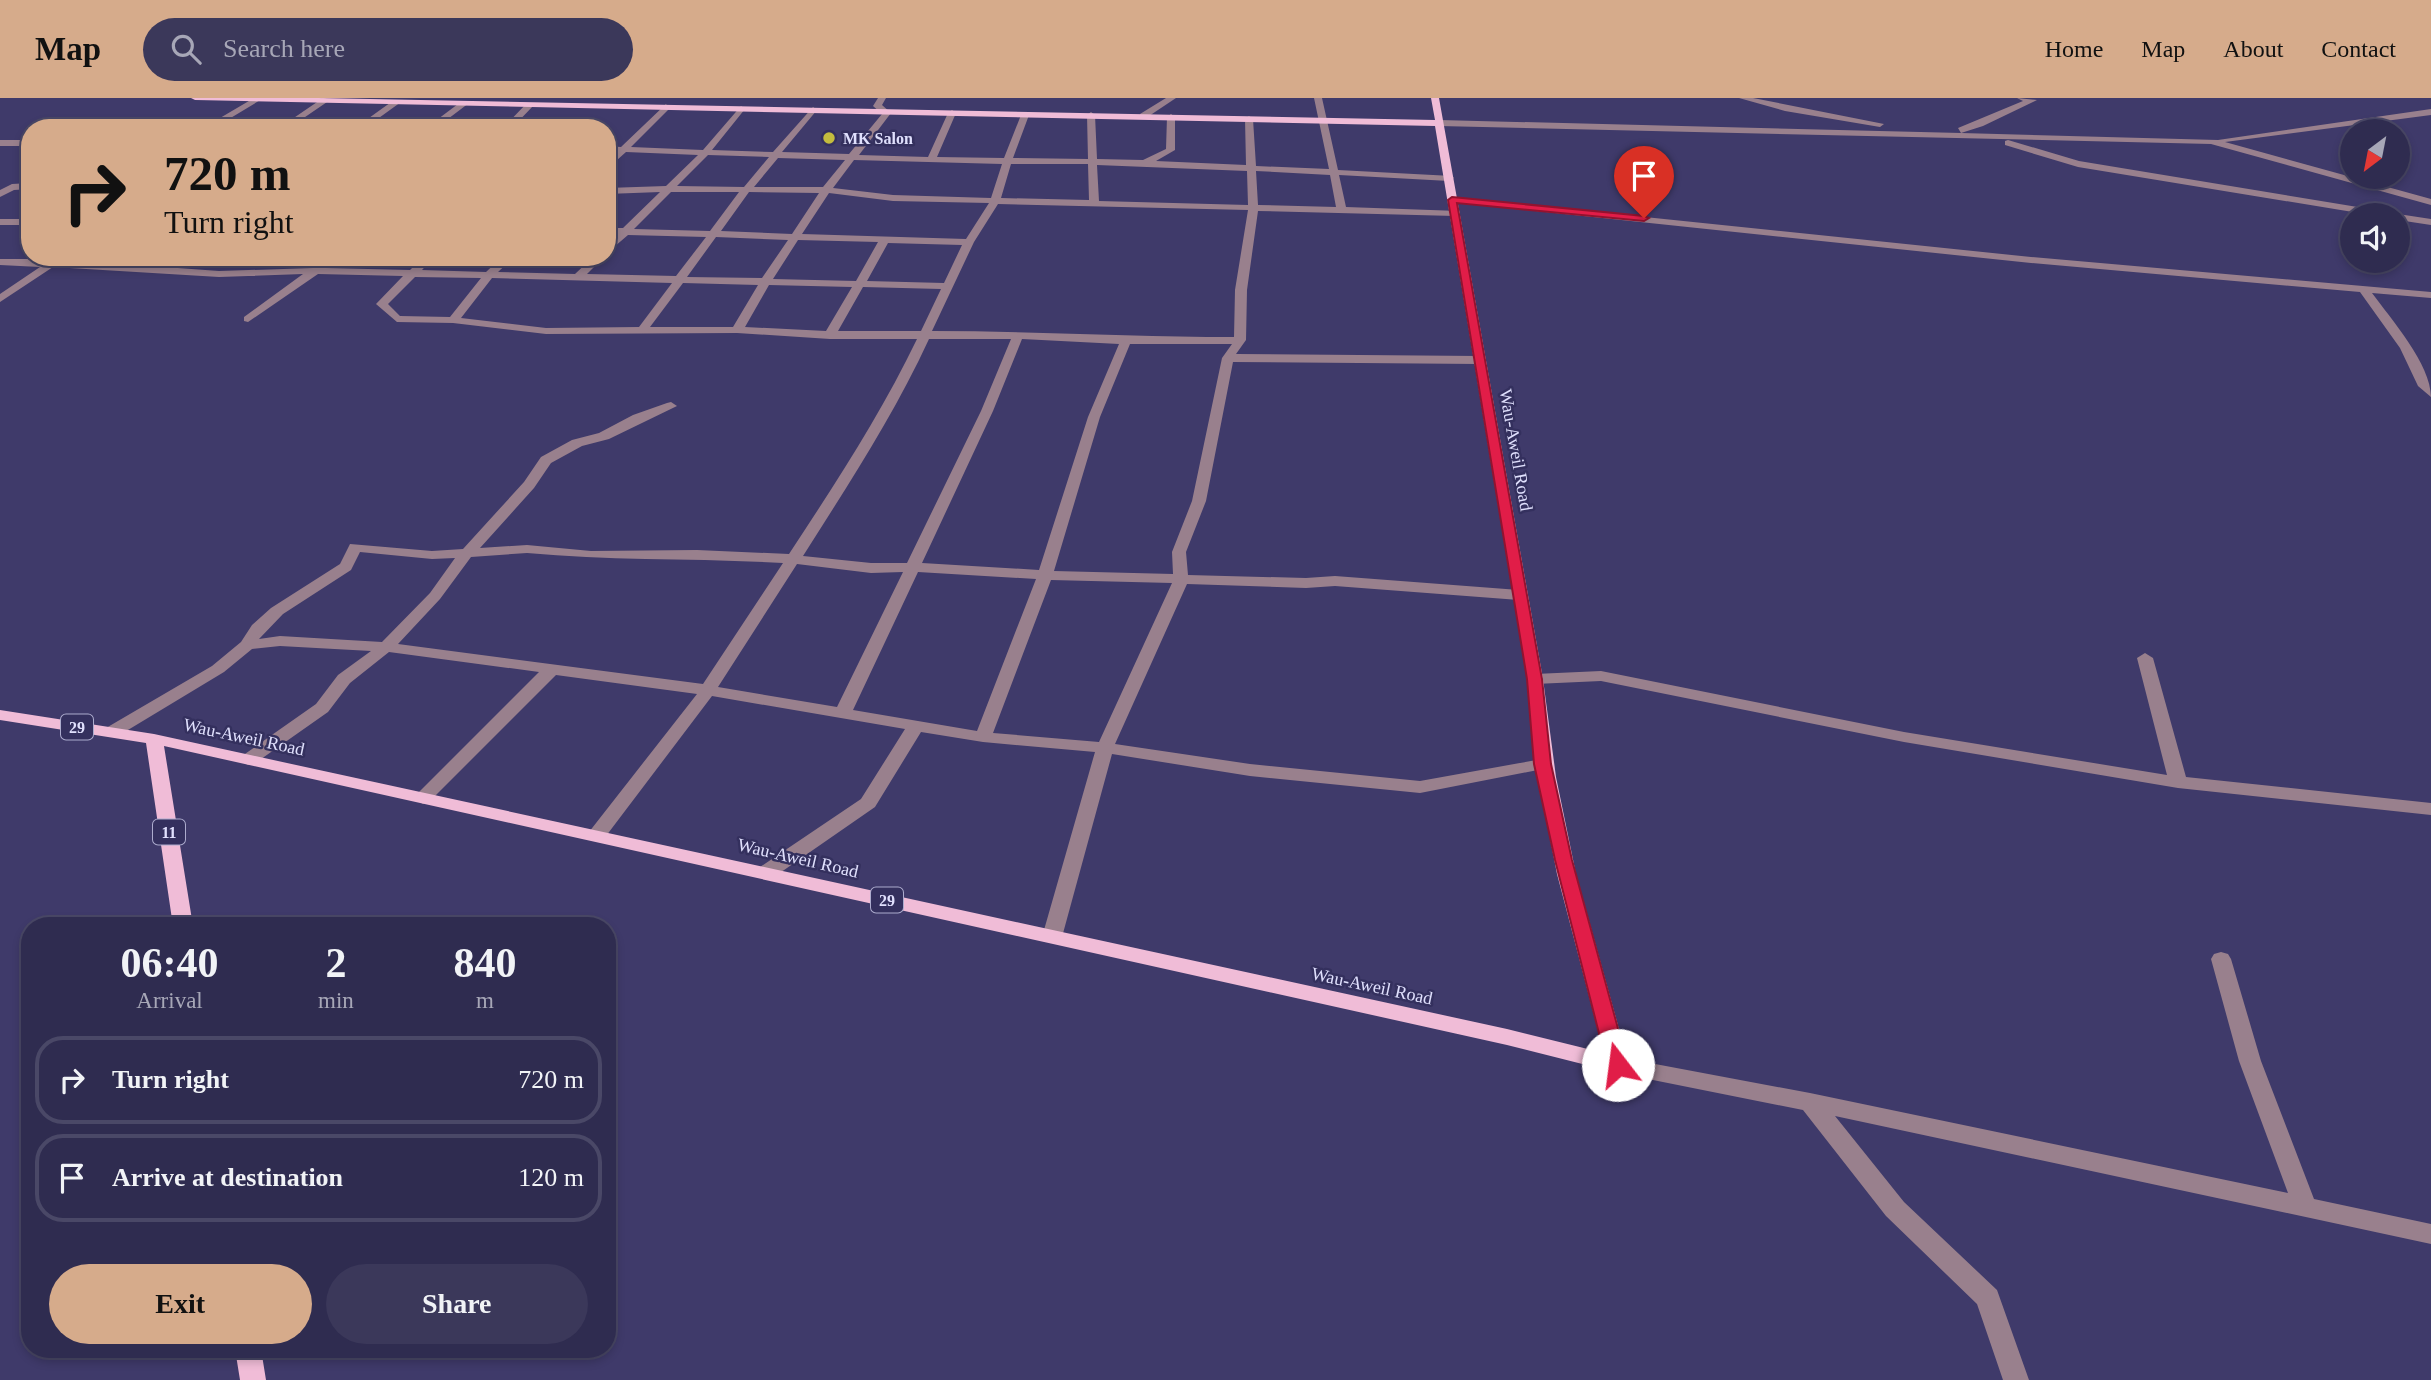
<!DOCTYPE html>
<style>
body{margin:0;font-family:"Times New Roman",serif;background:#3b385a;color:#f1f3f6;height:100vh;display:flex;flex-direction:column;font-size:26px;white-space:nowrap}
*{box-sizing:border-box;margin:0}
p{font-size:23px;color:#a7a7b7}
.icon{flex:none;width:38px;height:38px;fill:none;stroke:currentColor;stroke-width:2;stroke-linecap:round;stroke-linejoin:round}
.map{position:relative;flex:1;overflow:hidden}
.sheet{position:absolute;left:21px;top:819px;width:595px;height:441px;display:flex;flex-direction:column;background:#2f2c50;border-radius:28px;box-shadow:0 4px 10px #0003,0 0 0 2px #4a4867}
.sheet>*{flex:none}
.top-card{position:absolute;left:21px;top:21px;width:595px;height:147px;border-radius:28px;box-shadow:0 4px 10px #0003,0 0 0 2px #4a4867;background:#d6ab8b;color:#111;overflow:hidden}
.needle{width:46px;rotate:212deg}
.controls{position:absolute;left:2340px;top:21px;display:grid;gap:14px}
.controls a{display:grid;place-items:center;width:70px;height:70px;border-radius:50%;background:#2f2c50;box-shadow:0 4px 10px #0003,0 0 0 2px #4a4867;font-size:35px}
.pin{position:absolute;display:grid;place-items:center;width:60px;height:60px;color:#fff;margin:-72px -30px;border-radius:50% 50% 50% 0;rotate:-45deg;box-shadow:0 0 7px #0007}
.pin .icon{rotate:45deg}
.me{position:absolute;width:77px;margin:-38px;rotate:345deg;stroke-linejoin:round;filter:drop-shadow(0 0 5px #0008)}
.turn{display:flex;align-items:center;gap:24px;height:147px;padding:0 28px;font-size:32px}
.turn .icon{width:91px;height:91px;stroke-width:2.5}
.turn b{display:block;font-size:49px;line-height:60px}
.eta{display:flex;justify-content:space-evenly;align-items:center;height:119px;text-align:center}
.eta b{font-size:42px;font-weight:800;line-height:49px}
.button{display:flex;gap:14px;margin-top:auto;padding:14px 28px}
.button a{flex:1;height:80px;border-radius:42px;background:#d6ab8b;color:#111;font-size:28px;font-weight:800;line-height:80px;text-align:center}
.button a+a{background:#3b385a;color:#f1f3f6}
ul{padding:0;list-style:none}
li{display:flex;align-items:center;gap:21px;height:88px;margin:0 14px 10px;padding:0 14px;border:4px solid #4a4867;border-radius:28px}
li div{flex:1}
li b{display:block;font-size:26px}
li em{font-style:normal}
header{display:flex;align-items:center;gap:42px;box-sizing:border-box;height:98px;padding:0 35px;background:#d6ab8b;color:#111}
header strong{font-size:33px}
nav{display:flex;gap:38px;margin-inline-start:auto;font-size:24px}
.search{width:490px;height:63px;background:#3b385a;display:flex;align-items:center;gap:18px;box-sizing:border-box;padding:0 24px;border-radius:38px;color:#a7a7b7;font-size:26px}
.map>svg:first-child{display:block}
</style>
<header>
<strong>Map</strong>
<div class="search"><svg class="icon" aria-label="search" viewBox="0 0 24 24"><circle cx="10" cy="10" r="6"/><path d="M15 15l6 6"/></svg>Search here</div>
<nav><a>Home</a><a>Map</a><a>About</a><a>Contact</a></nav>
</header>
<div class="map">
<svg width="2431" height="1282" viewBox="0 0 2431 1282">
<rect width="100%" height="100%" fill="#3f3a6a"/>
<g fill="none" stroke-linecap="round" stroke-linejoin="round">
<path fill="#99808d" fill-rule="evenodd" d="M 254,0 L 262,1 L 214,30 L 203,30 Z
M 323,0 L 330,2 L 289,30 L 279,30 Z
M 878,0 L 886,0 L 882,7 L 891,15 L 859,57 L 928,59 L 948,15 L 952,12 L 956,15 L 937,59 L 1004,60 L 1021,17 L 1025,14 L 1029,17 L 1013,60 L 1088,61 L 1087,17 L 1091,14 L 1095,17 L 1097,61 L 1143,62 L 1166,51 L 1167,19 L 1171,16 L 1175,19 L 1175,52 L 1156,63 L 1246,67 L 1245,21 L 1249,18 L 1253,21 L 1256,68 L 1329,71 L 1314,0 L 1322,0 L 1338,72 L 1452,78 L 1454,80 L 1449,83 L 1339,77 L 1346,109 L 1459,113 L 1460,115 L 1455,118 L 1258,113 L 1247,192 L 1246,242 L 1236,256 L 1479,258 L 1485,262 L 1479,266 L 1233,264 L 1206,403 L 1186,454 L 1188,477 L 1306,480 L 1335,478 L 1519,492 L 1527,497 L 1519,502 L 1335,488 L 1306,490 L 1187,486 L 1115,646 L 1250,666 L 1420,683 L 1542,661 L 1548,662 L 1551,666 L 1548,670 L 1420,695 L 1250,678 L 1112,656 L 1062,839 L 1059,844 L 1045,844 L 1042,839 L 1095,654 L 983,644 L 921,634 L 875,709 L 774,779 L 760,779 L 757,774 L 760,769 L 861,701 L 905,631 L 712,598 L 603,742 L 589,742 L 587,738 L 589,734 L 697,596 L 556,577 L 429,704 L 423,706 L 414,700 L 417,696 L 539,574 L 389,554 L 350,585 L 328,614 L 254,666 L 248,667 L 239,662 L 242,658 L 316,606 L 338,577 L 371,553 L 280,548 L 252,551 L 224,574 L 118,638 L 106,638 L 103,634 L 106,630 L 212,568 L 241,544 L 252,527 L 271,510 L 340,466 L 350,446 L 432,453 L 463,451 L 524,384 L 541,359 L 572,342 L 599,335 L 633,317 L 667,305 L 671,304 L 677,308 L 609,341 L 582,348 L 551,365 L 534,390 L 480,450 L 527,447 L 591,453 L 697,452 L 789,456 C 835,386 881,316 917,241 L 830,241 L 737,235 L 546,236 L 453,225 L 397,224 L 376,206 L 403,178 L 318,176 L 248,224 L 244,223 L 244,219 L 303,176 L 219,179 L 53,169 L 0,204 L 0,196 L 40,169 L 0,167 L 0,161 L 54,161 L 219,173 L 313,170 L 328,159 L 340,159 L 326,170 L 410,172 L 423,159 L 434,159 L 422,172 L 486,174 L 502,159 L 514,159 L 498,174 L 575,176 L 593,159 L 604,159 L 587,176 L 676,178 L 706,139 L 628,137 L 607,155 L 607,146 L 617,136 L 607,136 L 607,130 L 623,130 L 660,94 L 607,96 L 607,90 L 666,88 L 698,57 L 626,54 L 607,71 L 607,63 L 616,54 L 607,54 L 607,48 L 621,49 L 666,6 L 669,11 L 631,49 L 703,52 L 741,8 L 745,11 L 712,52 L 773,54 L 813,9 L 817,12 L 782,54 L 849,56 L 882,16 L 873,8 ZM 708,57 L 769,59 L 744,89 L 677,88 ZM 778,60 L 845,62 L 823,89 L 754,89 ZM 854,62 L 1002,66 L 991,100 L 893,97 L 833,90 ZM 1011,66 L 1088,66 L 1089,102 L 1001,100 ZM 1097,67 L 1247,73 L 1248,107 L 1099,103 ZM 1256,73 L 1330,77 L 1336,109 L 1258,107 ZM 671,94 L 739,94 L 710,133 L 634,131 ZM 749,94 L 819,95 L 792,136 L 721,133 ZM 829,95 L 893,103 L 989,105 L 966,141 L 802,136 ZM 998,106 L 1248,112 L 1235,192 L 1234,239 C 1133,239 1033,233 932,233 L 974,144 ZM 716,139 L 788,142 L 762,180 L 687,179 ZM 798,142 L 878,144 L 856,183 L 773,181 ZM 888,145 L 962,147 L 944,185 L 867,183 ZM 415,179 L 481,180 L 450,219 L 400,218 L 388,206 ZM 492,180 L 672,185 L 639,229 L 546,230 L 461,220 ZM 683,185 L 758,187 L 733,229 L 650,229 ZM 769,187 L 852,189 L 826,233 L 745,229 ZM 863,189 L 941,191 L 921,233 L 838,233 ZM 929,241 L 1011,241 L 981,313 L 907,465 L 871,465 L 803,458 C 848,387 894,317 929,241 ZM 1022,241 L 1119,246 L 1088,319 L 1039,472 L 922,465 L 993,313 ZM 1130,246 L 1232,246 L 1222,260 L 1192,403 L 1172,454 L 1173,476 L 1054,473 L 1100,319 ZM 360,454 L 432,461 L 455,460 L 430,495 L 382,544 L 280,538 L 259,541 L 283,516 L 351,472 ZM 527,455 C 612,463 698,460 783,465 L 703,586 L 398,546 L 440,501 L 471,459 ZM 797,466 L 871,475 L 903,474 L 837,609 L 718,589 ZM 918,474 L 1036,481 L 977,633 L 853,612 ZM 1051,482 L 1172,485 L 1099,644 L 993,635 Z
M 1166,0 L 1176,0 L 1146,20 L 1140,20 L 1140,16 Z
M 1739,0 L 1753,0 L 1884,26 L 1880,29 L 1785,13 Z
M 2017,0 L 2037,2 L 1983,28 L 1961,35 L 2218,42 L 2431,11 L 2431,17 L 2225,44 L 2431,101 L 2431,107 L 2211,46 L 1439,28 L 1435,25 L 1439,22 L 1961,35 L 1958,30 L 2023,3 Z
M 394,2 L 401,4 L 365,30 L 355,30 Z
M 462,3 L 469,5 L 436,30 L 426,30 Z
M 527,5 L 534,7 L 512,30 L 503,30 Z
M 0,42 L 30,42 L 30,48 L 0,48 Z
M 2008,42 L 2079,63 L 2388,114 L 2393,117 L 2371,117 L 2078,69 L 2005,47 L 2005,43 Z
M 30,85 L 30,91 L 14,92 L 0,99 L 0,92 L 12,86 Z
M 1452,99 L 2031,159 L 2431,194 L 2431,200 L 2372,195 C 2391,221 2431,266 2431,299 L 2418,288 L 2400,250 L 2360,194 L 2031,165 L 1449,104 L 1447,102 Z
M 2398,116 L 2431,121 L 2431,127 L 2398,122 L 2398,117 L 2394,117 Z
M 0,121 L 30,121 L 30,127 L 0,127 Z
M 2145,555 L 2153,560 L 2186,679 L 2431,705 L 2431,717 L 2178,690 L 1904,644 L 1601,583 L 1535,586 L 1527,581 L 1535,576 L 1601,573 L 1904,634 L 2167,677 L 2137,560 Z
M 2221,854 L 2228,856 L 2231,861 L 2261,963 L 2314,1101 L 2431,1126 L 2431,1146 L 1835,1018 L 1904,1104 L 1997,1192 L 2029,1282 L 2003,1282 L 1977,1206 L 1886,1118 L 1803,1012 L 1618,975 L 1610,973 L 1607,967 L 1610,961 L 1618,959 L 1810,995 L 2288,1095 L 2239,963 L 2211,861 L 2214,856 Z"/>
<path fill="#f0bcd7" fill-rule="evenodd" d="M 191,0 L 319,0 L 1435,22 L 1431,0 L 1439,0 L 1543,581 L 1556,679 L 1576,776 L 1629,967 L 1626,973 L 1618,975 L 1507,947 L 164,648 L 193,828 L 173,828 L 146,645 L 0,622 L 0,612 L 154,636 L 1507,931 L 1604,955 L 1557,776 L 1538,679 L 1527,581 L 1435,28 L 195,2 Z
M 235,1251 L 261,1251 L 266,1282 L 240,1282 Z"/>
</g>
<path fill="#e11d48" stroke="#92132f" stroke-width="2" d="M 1452,99 L 1644,118 L 1649,120 L 1644,123 L 1457,105 L 1542,581 L 1551,666 L 1572,762 L 1628,967 L 1625,973 L 1618,975 L 1610,973 L 1607,967 L 1555,762 L 1534,666 L 1527,581 L 1448,102 Z"/>
<circle fill="#c4bc3e" stroke="#34305e" stroke-width="2.5" cx="829" cy="40" r="7"/>
<g text-anchor="middle" stroke-width="5" stroke-linejoin="round" paint-order="stroke">
<g font-size="16" font-weight="bold" fill="#e0e0fd" stroke="#34305e" text-anchor="start">
<text x="843" y="46">MK Salon</text>
</g>
<g fill="#34305e" stroke="#acabcd" stroke-width="2">
<rect x="61" y="616.5" width="32" height="25" rx="5"/>
<rect x="153" y="721.5" width="32" height="25" rx="5"/>
<rect x="871" y="789.5" width="32" height="25" rx="5"/>
</g>
<g font-size="16" font-weight="bold" fill="#e0e0fd">
<text x="77" y="635">29</text>
<text x="169" y="740">11</text>
<text x="887" y="808">29</text>
</g>
<g font-size="18" fill="#e0e0fd" stroke="#34305e">
<text transform="translate(1516 352) rotate(80)" y="6">Wau-Aweil Road</text>
<text transform="translate(244 639) rotate(12)" y="6">Wau-Aweil Road</text>
<text transform="translate(798 760) rotate(13)" y="6">Wau-Aweil Road</text>
<text transform="translate(1372 888) rotate(12)" y="6">Wau-Aweil Road</text>
</g>
</g>
</svg>
<div class="controls">
<a><svg class="needle" viewBox="-14 -14 28 28"><path d="M0-13l5 13h-10z" fill="#e53935"/><path d="M0 13l5-13h-10z" fill="#a7a7b7"/></svg></a>
<a><svg class="icon" aria-label="sound" viewBox="0 0 24 24"><path d="M4 9h4l5-4v14l-5-4H4zM17 9q2 3 0 6"/></svg></a>
</div>
<div class="pin" style="left:1644px;top:120px;background:#d93025"><svg class="icon" aria-label="arrive" viewBox="0 0 24 24"><path d="M6 21V4h12l-3 4 3 4H6"/></svg></div>
<svg class="me" style="left:1618px;top:967px" viewBox="-20 -20 40 40"><circle r="19" fill="#fff"/><path d="M0-13L10 11 0 6-10 11z" fill="#e11d48"/></svg>
<div class="top-card">
<div class="turn"><svg class="icon" aria-label="right" viewBox="0 0 24 24"><path d="M7 20v-9h11M14 6l5 5-5 5"/></svg><div><b>720 m</b>Turn right</div></div>
</div>
<section class="sheet">
<div class="eta">
<div><b>06:40</b><p>Arrival</p></div>
<div><b>2</b><p>min</p></div>
<div><b>840</b><p>m</p></div>
</div>
<ul>
<li><svg class="icon" aria-label="right" viewBox="0 0 24 24"><path d="M7 20v-9h11M14 6l5 5-5 5"/></svg><div><b>Turn right</b></div><em>720 m</em></li>
<li><svg class="icon" aria-label="arrive" viewBox="0 0 24 24"><path d="M6 21V4h12l-3 4 3 4H6"/></svg><div><b>Arrive at destination</b></div><em>120 m</em></li>
</ul>
<div class="button"><a>Exit</a><a>Share</a></div>
</section>
</div>
